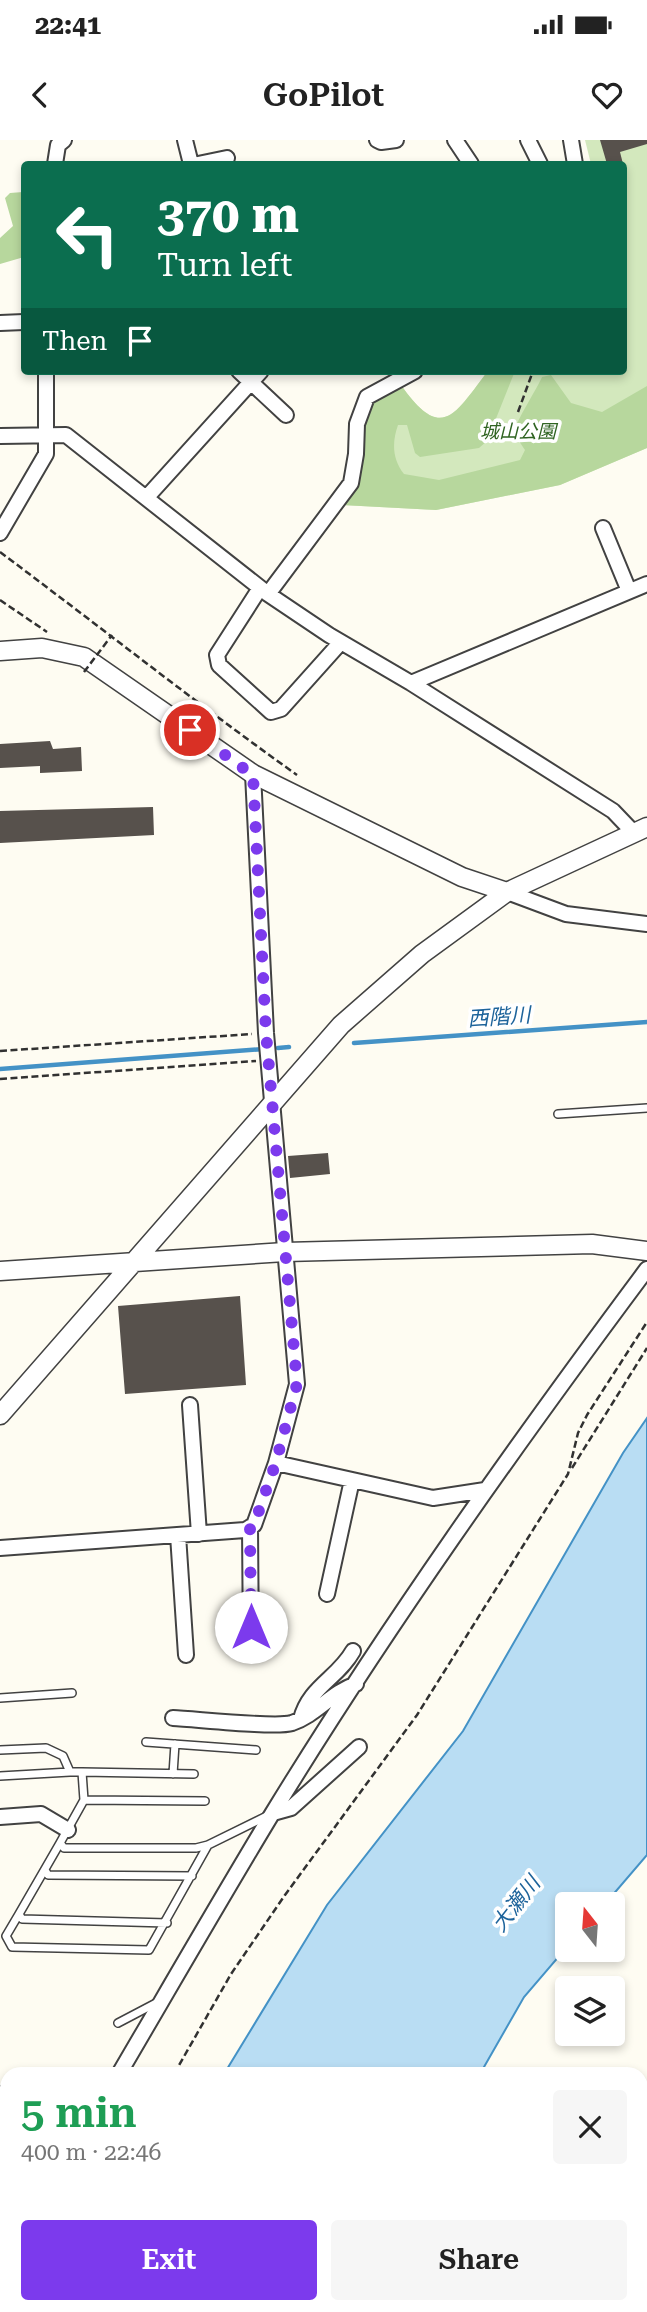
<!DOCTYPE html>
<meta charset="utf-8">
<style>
body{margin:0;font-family:"Roboto Serif","Noto Sans JP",serif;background:#f6f6f6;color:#222;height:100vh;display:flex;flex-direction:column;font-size:26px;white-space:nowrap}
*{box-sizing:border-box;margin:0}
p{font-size:23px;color:#767676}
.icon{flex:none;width:38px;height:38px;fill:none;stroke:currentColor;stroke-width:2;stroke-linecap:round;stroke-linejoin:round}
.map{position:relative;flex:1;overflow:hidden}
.side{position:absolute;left:0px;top:1927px;width:648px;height:247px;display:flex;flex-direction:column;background:#fff;border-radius:21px 21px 0 0;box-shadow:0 4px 10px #0003}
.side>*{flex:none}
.top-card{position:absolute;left:21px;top:21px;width:606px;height:214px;border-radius:7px;box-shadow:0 4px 10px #0003;background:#0b6e4f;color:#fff;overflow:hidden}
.needle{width:46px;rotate:343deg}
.controls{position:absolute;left:555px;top:1752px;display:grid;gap:14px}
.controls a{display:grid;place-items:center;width:70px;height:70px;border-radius:7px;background:#fff;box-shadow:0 4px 10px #0003;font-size:35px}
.pin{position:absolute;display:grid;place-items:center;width:60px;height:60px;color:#fff;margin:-30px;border:4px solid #fff;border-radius:50%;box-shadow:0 2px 7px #0007}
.me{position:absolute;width:77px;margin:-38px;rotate:0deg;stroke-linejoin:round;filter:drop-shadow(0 0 5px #0008)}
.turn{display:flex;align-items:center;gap:24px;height:147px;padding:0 21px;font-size:32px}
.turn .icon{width:91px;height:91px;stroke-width:2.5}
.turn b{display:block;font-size:49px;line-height:60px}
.then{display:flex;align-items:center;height:66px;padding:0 21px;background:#0003;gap:14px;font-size:26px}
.round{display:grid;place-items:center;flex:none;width:74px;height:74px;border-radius:7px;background:#f6f6f6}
.headline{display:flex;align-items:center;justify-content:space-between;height:119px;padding:0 21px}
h1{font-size:42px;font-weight:600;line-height:52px;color:#1e9e55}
.primary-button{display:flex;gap:14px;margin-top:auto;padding:14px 21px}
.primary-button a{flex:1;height:80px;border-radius:7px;background:#7c3aed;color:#fff;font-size:28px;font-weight:600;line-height:80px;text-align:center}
.primary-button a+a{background:#f6f6f6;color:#222}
.status{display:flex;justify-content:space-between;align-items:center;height:49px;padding:0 35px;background:#fff;direction:ltr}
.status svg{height:19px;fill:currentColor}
header{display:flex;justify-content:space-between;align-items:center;height:91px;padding:0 21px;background:#fff;font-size:32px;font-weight:600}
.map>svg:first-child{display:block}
</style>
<div class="status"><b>22:41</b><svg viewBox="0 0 49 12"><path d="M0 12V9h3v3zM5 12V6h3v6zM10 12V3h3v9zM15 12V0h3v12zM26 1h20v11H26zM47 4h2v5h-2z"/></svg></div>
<header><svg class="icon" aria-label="back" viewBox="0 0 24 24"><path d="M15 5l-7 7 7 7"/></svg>GoPilot<svg class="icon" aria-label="heart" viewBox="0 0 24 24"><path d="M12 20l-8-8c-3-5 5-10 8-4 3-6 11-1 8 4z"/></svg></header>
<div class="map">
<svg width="647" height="2172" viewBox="0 0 647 2172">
<rect width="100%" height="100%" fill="#fefcf2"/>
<path fill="#d3e8bd" d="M 585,0 L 647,0 L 647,308 L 560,345 L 436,370 L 342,365 L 401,245 C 442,303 454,275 488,231 L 623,231 L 623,24 L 591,24 Z
M 647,1990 L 647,2172 L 529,2172 L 532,2166 L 640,2166 L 640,1999 Z"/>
<path fill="#b7d79d" d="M 23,52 L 24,117 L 0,124 L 0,98 L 13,86 L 5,58 L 10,53 Z
M 488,231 L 515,231 L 487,301 L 479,308 L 420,317 L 415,313 L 407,285 L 398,285 C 392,302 392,319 404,334 L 439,340 L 520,320 L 525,310 C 521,304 516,297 515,290 C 514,285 538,247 542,237 L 551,235 L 571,263 L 602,272 L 647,246 L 647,308 L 560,345 L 436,370 L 342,365 L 360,281 L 372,258 L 401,245 C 442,303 454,275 488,231 Z"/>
<path fill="#b9ddf3" stroke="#4492c6" stroke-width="2" d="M 647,1278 L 647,1715 L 605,1764 L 567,1764 L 567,1807 L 524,1857 L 480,1934 L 224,1934 L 327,1765 L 463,1591 L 623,1313 Z
M 89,2167 L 89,2166 L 345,2167 L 342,2172 L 86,2172 Z"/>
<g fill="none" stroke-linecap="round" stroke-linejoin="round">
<path stroke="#4492c6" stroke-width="4.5" d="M 354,903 L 647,882
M 278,908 L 289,907
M 0,929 L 264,909"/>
</g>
<path fill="#57514c" d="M 600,0 L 647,0 L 647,4 L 620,12 L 623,24 L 607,24 Z
M 50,601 L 53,609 L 81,607 L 82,631 L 40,633 L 40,626 L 0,628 L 0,604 Z
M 153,667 L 154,695 L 0,703 L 0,671 Z
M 328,1013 L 330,1034 L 290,1038 L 288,1016 Z
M 240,1156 L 246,1245 L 125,1254 L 118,1166 Z"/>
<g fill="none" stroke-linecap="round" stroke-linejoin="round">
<defs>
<path id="service" d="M 558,974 L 647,968
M 0,1558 L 72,1553
M 146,1602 L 256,1610
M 0,1610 L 46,1608 L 63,1616 L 70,1632 L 82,1632
M 173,1634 L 175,1604
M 194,1634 L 82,1632 L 84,1660 L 60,1703 L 64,1708 L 196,1708 L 208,1705 L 269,1675
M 0,1636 L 70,1632
M 84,1660 L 205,1661
M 60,1703 L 19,1774 L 22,1779 L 167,1783
M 45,1730 L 48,1735 L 192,1736
M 19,1774 L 6,1796 L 12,1807 L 149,1810 L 208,1705
M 118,1883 L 158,1862"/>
<path id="minor" d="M 185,0 L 191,24
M 377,0 L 381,2 L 396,0
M 455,0 L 471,24
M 528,0 L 540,24
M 571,0 L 575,24
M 55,24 L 58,5 L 64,0
M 198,24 L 227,18
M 0,183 L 24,182
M 239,231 L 286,275
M 0,296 L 66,295 L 268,454 L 329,495 L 411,543 L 613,671 L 634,693
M 147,357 L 261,231
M 603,388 L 629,451
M 0,393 L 46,314 L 46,231
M 260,448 L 217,515 L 219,525 L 271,572 L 281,569 L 341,502
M 268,454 L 351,343 L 356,314 L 357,284 L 367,257 L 415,231
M 411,543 L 647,444
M 507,752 L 566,774 L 647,784
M 190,1265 L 199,1394
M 276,1323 L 433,1358 L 485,1350
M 250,1387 L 251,1512
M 178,1395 L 186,1515
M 0,1408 L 245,1390 L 254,1385 L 276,1323 L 297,1244 L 266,893 L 253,634
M 327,1454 L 352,1340
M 173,1578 C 196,1579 275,1588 292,1583 C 316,1575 331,1553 356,1544
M 301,1579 C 309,1547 338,1538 353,1511
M 273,1673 L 291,1668 L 359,1607
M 0,1677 L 41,1674 L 68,1690
M 119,1934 C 170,1847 220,1760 272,1674 C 387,1486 515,1306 647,1129
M 0,1954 L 7,1953
M 0,2145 L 7,2133"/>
<path id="tertiary" d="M 0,511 L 42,508 L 84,517 L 253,634 L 462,737 L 507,752
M 0,1131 L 285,1112 L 592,1104 L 647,1111
M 0,1275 L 341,885 L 422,814 L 507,752 L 647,687"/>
</defs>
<use href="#service" stroke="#424242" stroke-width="10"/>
<use href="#minor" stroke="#424242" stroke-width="18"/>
<use href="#tertiary" stroke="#424242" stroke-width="21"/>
<path stroke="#313131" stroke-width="2.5" stroke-dasharray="7 3.5" stroke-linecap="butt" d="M 518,272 L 533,231
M 0,412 C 99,486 196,563 297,635
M 0,460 L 47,492
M 0,911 L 252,894
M 0,939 L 256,921
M 572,1328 L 647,1208
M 174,1934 L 231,1834 L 285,1755 L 417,1575 L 568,1334 L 578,1293 L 587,1275 L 647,1182
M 38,2172 L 41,2166"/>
<use href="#service" stroke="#fff" stroke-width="7"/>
<use href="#minor" stroke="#fff" stroke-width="14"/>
<use href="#tertiary" stroke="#fff" stroke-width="18"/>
<path stroke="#313131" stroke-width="2.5" stroke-dasharray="7 3.5" stroke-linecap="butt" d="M 84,532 L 112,495"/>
</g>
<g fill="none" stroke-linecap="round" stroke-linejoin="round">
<path stroke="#7c3aed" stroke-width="12" stroke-dasharray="0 21.6" d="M 190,590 L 253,635 L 266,893 L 297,1244 L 276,1322 L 254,1385 L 250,1387 L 251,1487"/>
</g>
<g text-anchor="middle" stroke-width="7" stroke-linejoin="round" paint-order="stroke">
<g font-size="19" font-style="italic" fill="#306422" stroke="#fff">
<text x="518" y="298">城山公園</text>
</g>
<g font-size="21" font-style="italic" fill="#1e649b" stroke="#fff">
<text transform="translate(499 877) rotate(-4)" y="7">西階川</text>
<text transform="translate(516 1764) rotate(-52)" y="7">大瀬川</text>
</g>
</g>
</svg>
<div class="controls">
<a><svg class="needle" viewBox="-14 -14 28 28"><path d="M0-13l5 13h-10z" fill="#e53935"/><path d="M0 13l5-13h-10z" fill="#767676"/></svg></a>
<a><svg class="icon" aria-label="layers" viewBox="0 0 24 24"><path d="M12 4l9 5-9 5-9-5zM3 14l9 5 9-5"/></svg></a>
</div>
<div class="pin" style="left:190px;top:590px;background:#d93025"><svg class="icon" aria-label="arrive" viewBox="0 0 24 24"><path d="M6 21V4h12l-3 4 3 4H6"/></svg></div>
<svg class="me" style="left:251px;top:1487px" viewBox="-20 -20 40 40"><circle r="19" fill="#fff"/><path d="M0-13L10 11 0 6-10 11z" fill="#7c3aed"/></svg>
<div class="top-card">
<div class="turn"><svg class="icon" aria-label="left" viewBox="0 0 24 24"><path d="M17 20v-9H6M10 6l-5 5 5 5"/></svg><div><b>370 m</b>Turn left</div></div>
<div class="then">Then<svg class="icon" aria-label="arrive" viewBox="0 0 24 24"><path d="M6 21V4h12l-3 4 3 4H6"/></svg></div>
</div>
<section class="side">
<div class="headline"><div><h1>5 min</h1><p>400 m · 22:46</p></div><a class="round"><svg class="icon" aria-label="close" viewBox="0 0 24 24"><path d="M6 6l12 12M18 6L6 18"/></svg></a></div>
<div class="primary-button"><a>Exit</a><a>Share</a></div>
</section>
</div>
